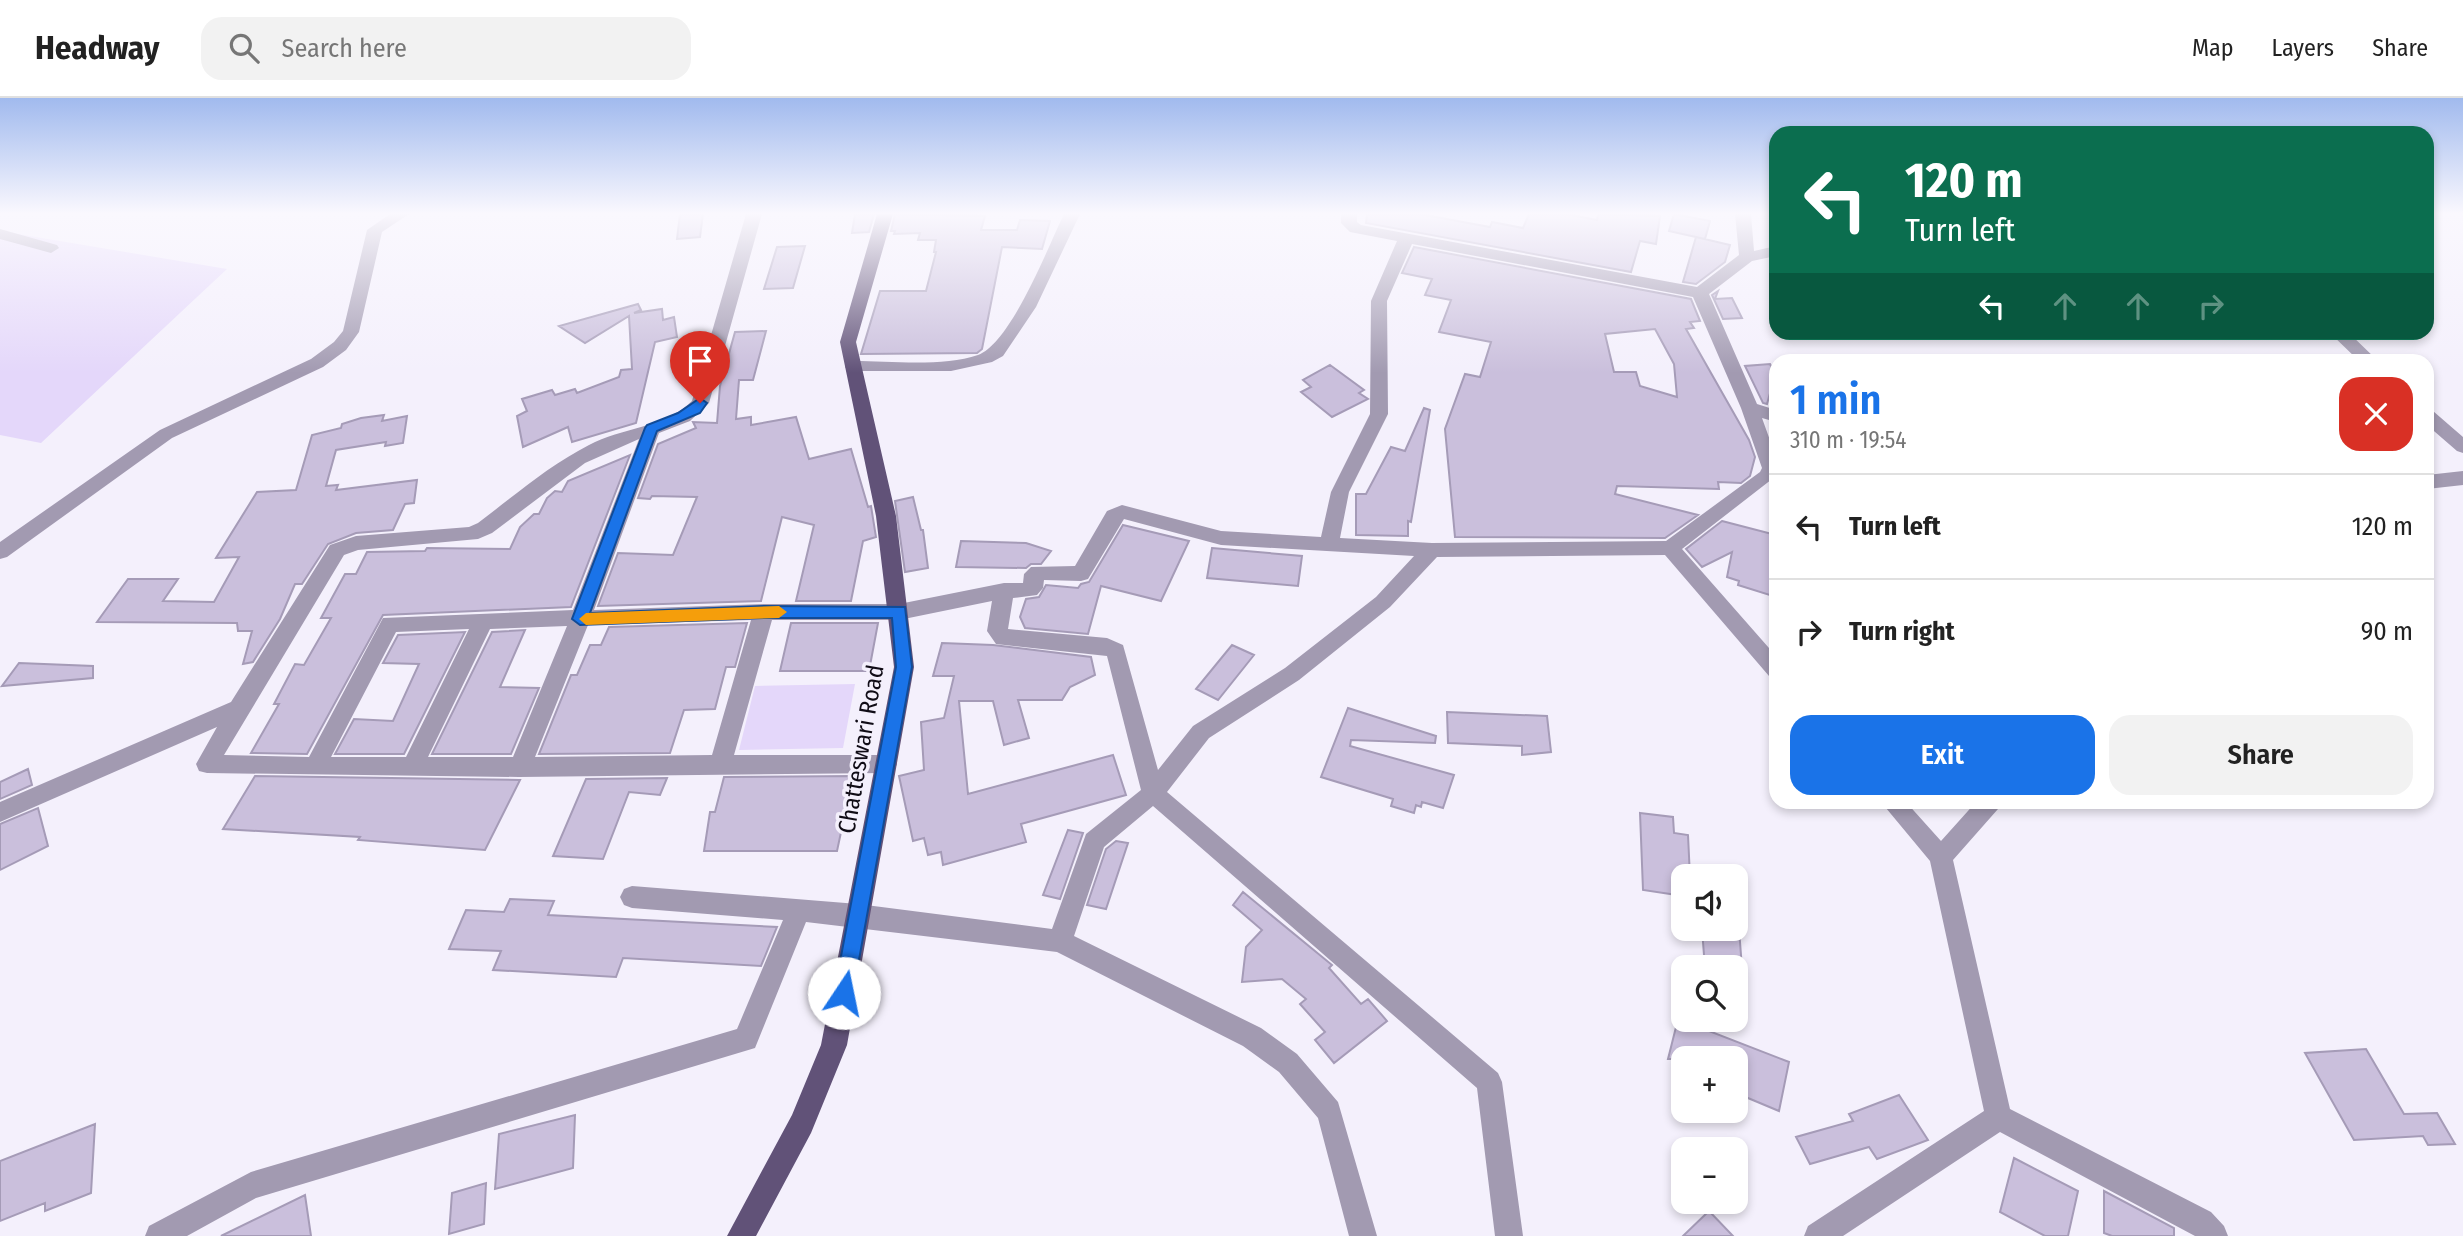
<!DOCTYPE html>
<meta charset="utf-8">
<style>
body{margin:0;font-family:"Fira Sans Condensed",sans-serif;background:#f2f2f2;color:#222;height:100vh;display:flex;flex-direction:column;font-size:26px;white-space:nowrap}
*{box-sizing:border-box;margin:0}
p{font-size:23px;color:#767676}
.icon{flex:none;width:38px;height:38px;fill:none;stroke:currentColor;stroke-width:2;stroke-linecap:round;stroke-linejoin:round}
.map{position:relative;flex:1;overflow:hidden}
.details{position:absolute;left:1769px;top:256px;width:665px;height:455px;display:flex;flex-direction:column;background:#fff;border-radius:21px;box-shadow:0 4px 10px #0003}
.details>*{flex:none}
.top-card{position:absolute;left:1769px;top:28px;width:665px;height:214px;border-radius:21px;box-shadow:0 4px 10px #0003;background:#0b6e4f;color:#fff;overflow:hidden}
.controls{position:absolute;left:1671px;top:766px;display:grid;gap:14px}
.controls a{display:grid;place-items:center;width:77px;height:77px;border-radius:14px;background:#fff;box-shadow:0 4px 10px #0003;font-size:35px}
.pin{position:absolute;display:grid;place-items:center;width:60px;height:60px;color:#fff;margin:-72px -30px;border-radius:50% 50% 50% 0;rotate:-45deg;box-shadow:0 0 7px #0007}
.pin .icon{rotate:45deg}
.me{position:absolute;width:77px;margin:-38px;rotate:11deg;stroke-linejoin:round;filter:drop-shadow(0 0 5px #0008)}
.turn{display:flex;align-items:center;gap:24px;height:147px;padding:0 21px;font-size:32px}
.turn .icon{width:91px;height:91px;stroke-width:2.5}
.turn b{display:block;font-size:49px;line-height:60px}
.lanes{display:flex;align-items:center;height:66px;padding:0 21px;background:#0003;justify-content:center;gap:35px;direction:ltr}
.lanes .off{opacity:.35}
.round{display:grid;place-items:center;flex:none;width:74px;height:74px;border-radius:21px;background:#f2f2f2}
.overview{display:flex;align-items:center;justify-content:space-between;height:119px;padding:0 21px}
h1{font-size:42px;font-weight:600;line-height:52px;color:#1a73e8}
.cta{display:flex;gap:14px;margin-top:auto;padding:14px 21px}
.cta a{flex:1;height:80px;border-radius:21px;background:#1a73e8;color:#fff;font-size:28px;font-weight:600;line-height:80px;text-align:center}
.cta a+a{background:#f2f2f2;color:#222}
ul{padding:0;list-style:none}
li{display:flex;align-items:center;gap:21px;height:105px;padding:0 21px;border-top:2px solid #e0e0e0}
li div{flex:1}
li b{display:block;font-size:26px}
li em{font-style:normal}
header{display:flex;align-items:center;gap:42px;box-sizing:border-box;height:98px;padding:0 35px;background:#fff;border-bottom:2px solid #e0e0e0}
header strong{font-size:33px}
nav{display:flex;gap:38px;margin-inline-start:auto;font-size:24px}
.search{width:490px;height:63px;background:#f2f2f2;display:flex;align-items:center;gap:18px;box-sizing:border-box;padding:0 24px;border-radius:21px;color:#767676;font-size:26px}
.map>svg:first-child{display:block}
</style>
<header>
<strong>Headway</strong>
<div class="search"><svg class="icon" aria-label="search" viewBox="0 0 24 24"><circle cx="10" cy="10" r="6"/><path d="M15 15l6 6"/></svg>Search here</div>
<nav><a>Map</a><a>Layers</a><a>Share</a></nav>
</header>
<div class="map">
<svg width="2463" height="1138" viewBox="0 0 2463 1138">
<rect width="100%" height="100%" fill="#f4f0fc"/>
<path fill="#e4d7fa" d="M 0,133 L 227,171 L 41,345 L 0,337 Z
M 855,586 L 843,650 L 739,652 L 755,588 Z"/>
<path fill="#cabfdc" stroke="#a59bb7" stroke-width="2" fill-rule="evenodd" d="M 680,116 L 703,116 L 700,139 L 677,141 Z
M 855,116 L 874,116 L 869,134 L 852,135 Z
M 895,116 L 985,118 L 981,132 L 1017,132 L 1020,122 L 1050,123 L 1042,151 L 1002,149 L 982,251 L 977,255 L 861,256 L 880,193 L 926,193 L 936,154 L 934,154 L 936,142 L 918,142 L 920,135 L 894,136 L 895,133 L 891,133 Z
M 1367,116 L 1420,116 L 1490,129 L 1492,124 L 1523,130 L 1529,116 L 1567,116 L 1597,122 L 1598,116 L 1660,118 L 1656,146 L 1640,143 L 1631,174 L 1366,125 Z
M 1674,116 L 1710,123 L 1705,141 L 1669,133 Z
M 1696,139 L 1730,147 L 1725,164 L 1696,186 L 1683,184 Z
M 805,148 L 793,190 L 764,191 L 777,149 Z
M 1414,149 L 1691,201 L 1700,223 L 1690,224 L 1694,230 L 1686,231 L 1749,342 L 1755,359 L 1750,378 L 1741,385 L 1718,384 L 1719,391 L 1617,388 L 1615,396 L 1698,417 L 1665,440 L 1455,439 L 1445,331 L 1465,276 L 1480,279 L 1491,244 L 1439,234 L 1451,202 L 1425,197 L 1432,181 L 1402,175 ZM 1655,231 L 1674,266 L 1677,299 L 1640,288 L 1636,274 L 1614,274 L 1605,236 Z
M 1718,193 L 1715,201 L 1732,200 L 1742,220 L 1723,221 L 1712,197 Z
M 638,206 L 641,212 L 634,215 L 662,211 L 663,222 L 674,219 L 677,239 L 655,244 L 636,325 L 572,344 L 568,329 L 523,349 L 517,318 L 527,313 L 522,301 L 552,292 L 555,297 L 575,291 L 577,295 L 619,279 L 621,272 L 632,271 L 629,218 L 585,245 L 559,228 Z
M 766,233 L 753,282 L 739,282 L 736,321 L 751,319 L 751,327 L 796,319 L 809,361 L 851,351 L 868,409 L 871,408 L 876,439 L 863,443 L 851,503 L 796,503 L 814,427 L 782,419 L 761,503 L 598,508 L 618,455 L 673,457 L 697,399 L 652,398 L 650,401 L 638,400 L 658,346 L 696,330 L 693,324 L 717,325 L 720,288 L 735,234 Z
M 1770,266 L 1775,277 L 1767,306 L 1763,305 L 1745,268 Z
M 1330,267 L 1364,292 L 1359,295 L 1368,301 L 1332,319 L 1301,294 L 1311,289 L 1303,282 Z
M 1424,310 L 1430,312 L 1411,424 L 1408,423 L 1408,438 L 1356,437 L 1356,396 L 1366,396 L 1391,349 L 1405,353 Z
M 384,317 L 382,323 L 407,318 L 403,345 L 385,348 L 386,344 L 336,352 L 326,388 L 338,387 L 336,392 L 417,382 L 414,405 L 405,406 L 393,432 L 356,435 L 328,446 L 302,486 L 295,486 L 280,521 L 253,564 L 243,566 L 252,533 L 238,533 L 237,525 L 97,524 L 128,481 L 178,481 L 163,503 L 214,504 L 239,459 L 216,460 L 257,394 L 296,392 L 312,337 L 341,330 L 342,326 L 361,320 Z
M 630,357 L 571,509 L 383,517 L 307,656 L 251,655 L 279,606 L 274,606 L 295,566 L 304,567 L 331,520 L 321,520 L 345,476 L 356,476 L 367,454 L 425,453 L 427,450 L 510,451 L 520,429 L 534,416 L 539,416 L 547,400 L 555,393 L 562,394 L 568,383 Z
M 913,399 L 921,432 L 923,432 L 928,470 L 905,474 L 895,403 Z
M 1722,423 L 1776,437 L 1776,499 L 1738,487 L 1739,483 L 1727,479 L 1732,454 L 1702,469 L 1686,451 Z
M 1123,427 L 1189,443 L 1161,503 L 1101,488 L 1088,536 L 1025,530 L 1020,519 L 1026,501 L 1039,499 L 1046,487 L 1078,490 L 1081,486 L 1089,484 Z
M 961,443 L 1026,445 L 1051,453 L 1041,466 L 1031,466 L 1026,470 L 956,469 Z
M 1212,450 L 1302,458 L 1298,488 L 1207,480 Z
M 747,525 L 735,569 L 726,569 L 715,611 L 684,612 L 670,655 L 539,656 L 571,577 L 577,577 L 590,547 L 601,547 L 609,529 Z
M 791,525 L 878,525 L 869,573 L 780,573 Z
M 525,532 L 500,589 L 539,590 L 511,656 L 432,656 L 492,534 Z
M 465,534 L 404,656 L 335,656 L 354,621 L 393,623 L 419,566 L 383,565 L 398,537 Z
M 942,545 L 993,547 L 1091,559 L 1095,577 L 1070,589 L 1062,602 L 1018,602 L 1029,640 L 1004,647 L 993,603 L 959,603 L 968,696 L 1113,657 L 1126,697 L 1021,726 L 1026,744 L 943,767 L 941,754 L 928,757 L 924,740 L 913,743 L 899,678 L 924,672 L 921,624 L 944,620 L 954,578 L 933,578 Z
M 1232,547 L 1254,557 L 1218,602 L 1196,591 Z
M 19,565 L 93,568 L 93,580 L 2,588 Z
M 1348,610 L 1436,638 L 1435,645 L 1351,642 L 1350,648 L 1454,677 L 1443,710 L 1422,704 L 1421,709 L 1416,707 L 1414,715 L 1391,708 L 1393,701 L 1321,679 Z
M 1447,614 L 1547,618 L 1551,654 L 1522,657 L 1522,648 L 1448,645 Z
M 28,671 L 32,687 L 0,701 L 0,684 Z
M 255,678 L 519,682 L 520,682 L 485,752 L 358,742 L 360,739 L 223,731 Z
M 853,678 L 837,753 L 704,753 L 710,714 L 715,714 L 724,679 Z
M 667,680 L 660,697 L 629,694 L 603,761 L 553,758 L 586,681 Z
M 38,710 L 48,748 L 0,772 L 0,726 Z
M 1640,715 L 1673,719 L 1674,735 L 1688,737 L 1690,779 L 1684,779 L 1684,786 L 1676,785 L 1677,797 L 1643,792 Z
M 1068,732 L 1083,735 L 1060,801 L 1043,797 Z
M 1116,743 L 1128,745 L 1106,811 L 1087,807 L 1106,751 Z
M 1243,794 L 1332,867 L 1329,870 L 1361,906 L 1368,901 L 1387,923 L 1334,965 L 1315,942 L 1325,934 L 1300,906 L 1306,901 L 1282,881 L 1242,884 L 1246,849 L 1262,832 L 1233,807 Z
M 510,801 L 554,803 L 548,817 L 777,829 L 761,868 L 623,860 L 616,879 L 493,872 L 501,853 L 449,851 L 466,812 L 504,814 Z
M 1702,831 L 1739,831 L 1742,870 L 1705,870 Z
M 1678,921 L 1789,964 L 1779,1013 L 1736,995 L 1736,961 L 1668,961 Z
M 2366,951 L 2404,1016 L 2437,1015 L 2455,1046 L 2428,1047 L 2423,1038 L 2354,1042 L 2305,955 Z
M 1899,997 L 1928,1042 L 1877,1061 L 1869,1049 L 1810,1066 L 1796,1039 L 1853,1023 L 1849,1016 Z
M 575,1017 L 573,1070 L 495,1091 L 499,1036 Z
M 95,1026 L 91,1095 L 45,1113 L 45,1105 L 0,1123 L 0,1063 Z
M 2014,1060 L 2078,1093 L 2068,1138 L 2045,1138 L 2000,1114 Z
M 486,1085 L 484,1126 L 449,1136 L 452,1095 Z
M 2104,1093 L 2174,1130 L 2174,1138 L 2112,1138 L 2104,1135 Z
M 305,1097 L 311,1138 L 221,1138 Z
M 1709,1113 L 1733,1138 L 1683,1138 Z"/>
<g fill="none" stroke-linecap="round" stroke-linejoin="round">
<path fill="#a29ab1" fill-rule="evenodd" d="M 390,116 L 409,116 L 382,134 L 359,234 L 346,252 L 323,269 L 172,340 L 7,459 L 0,461 L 0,444 L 160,332 L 311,261 L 334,244 L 343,233 L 367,132 Z
M 746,116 L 762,116 L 709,305 L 690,323 L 659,335 L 594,512 L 764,506 L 899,506 L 1004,485 L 1023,485 L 1024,476 L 1031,469 L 1075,468 L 1107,413 L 1122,407 L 1221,433 L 1321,439 L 1331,394 L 1370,316 L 1371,203 L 1397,143 L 1350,134 L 1341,125 L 1341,116 L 1357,116 L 1357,124 L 1361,127 L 1697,189 L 1739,157 L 1735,116 L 1751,116 L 1754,153 L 1776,148 L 1776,158 L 1752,163 L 1709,196 L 1757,306 L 1776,312 L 1776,324 L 1762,320 L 1776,359 L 1776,378 L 1682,451 L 1776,558 L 1776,580 L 1769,578 L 1665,457 L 1437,459 L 1390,509 L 1299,582 L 1209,640 L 1167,694 L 1498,975 L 1502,984 L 1523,1138 L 1495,1138 L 1477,990 L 1153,708 L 1104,749 L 1074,838 L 1261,930 L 1297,956 L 1338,1004 L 1377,1138 L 1349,1138 L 1318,1020 L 1279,974 L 1243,948 L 1057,854 L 806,824 L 755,950 L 256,1100 L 187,1138 L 145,1138 L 149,1128 L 251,1074 L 737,931 L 783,822 L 632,810 L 624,807 L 620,799 L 624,791 L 632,788 L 858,806 L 1052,831 L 1086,736 L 1141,692 L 1107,558 L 996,546 L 987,533 L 992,503 L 899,522 L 772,522 L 734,657 L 886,657 L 894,659 L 897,666 L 894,673 L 886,675 L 519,679 L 207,675 L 199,673 L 196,666 L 217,629 L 0,724 L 0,704 L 231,604 L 330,447 L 356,438 L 469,429 L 478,425 C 514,398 548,368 589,347 C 621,330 666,329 692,303 ZM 1412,146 L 1693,199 L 1741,310 L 1762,370 L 1760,374 L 1666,443 L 1432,445 L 1340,440 L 1349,394 L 1388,316 L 1387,203 ZM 639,341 L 573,512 L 383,520 L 309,659 L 224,657 L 344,457 L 358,452 L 478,441 L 492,435 L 585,365 ZM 1124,421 L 1221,447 L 1414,458 L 1376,499 L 1285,570 L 1193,628 L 1158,672 L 1123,547 L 1107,540 L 1008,531 L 1013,500 L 1037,497 L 1043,490 L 1044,482 L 1081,483 L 1088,481 ZM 751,522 L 712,657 L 535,659 L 588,527 ZM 567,528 L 513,659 L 428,659 L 490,531 ZM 469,531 L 406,659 L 331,659 L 396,534 Z
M 1064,116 L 1080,116 L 1036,209 L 1003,258 L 992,264 L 951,273 L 848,273 L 845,269 L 848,265 L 854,263 C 891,263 943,269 978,257 C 1011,245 1048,149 1064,116 Z
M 0,131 L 57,147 L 59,150 L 51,155 L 0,141 Z
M 2329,234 L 2348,234 L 2377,262 L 2358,262 Z
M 2427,311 L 2433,313 L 2463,339 L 2463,355 L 2457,353 L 2427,327 Z
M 2463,373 L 2463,387 L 2427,391 L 2427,377 Z
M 1881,704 L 1906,704 L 1941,743 L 1976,704 L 2001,704 L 1998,711 L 1953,762 L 2010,1011 L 2211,1114 L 2224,1128 L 2228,1138 L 2195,1138 L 2000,1034 L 1843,1138 L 1804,1138 L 1808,1128 L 1984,1013 L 1930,763 Z"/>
<path fill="#615278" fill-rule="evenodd" d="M 877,116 L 893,116 L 856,244 L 896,418 L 914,569 L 847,947 L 811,1035 L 756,1138 L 727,1138 L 792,1017 L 821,947 L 894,569 L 876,418 L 840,244 Z"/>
</g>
<linearGradient id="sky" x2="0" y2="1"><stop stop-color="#a1baee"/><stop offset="0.42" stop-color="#faf8fe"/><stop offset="1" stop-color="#faf8fe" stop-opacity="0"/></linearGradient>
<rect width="2463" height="275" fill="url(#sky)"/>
<path fill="#1a73e8" stroke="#114b97" stroke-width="2" d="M 700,300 L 707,305 L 700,315 L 657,333 L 590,515 L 764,508 L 905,509 L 912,569 L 853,895 L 850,901 L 844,904 L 837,901 L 834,895 L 896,569 L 892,520 L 764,520 L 580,527 L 572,521 L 645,330 L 647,327 L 678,315 Z"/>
<path fill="#f59e0b" d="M 779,508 L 787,514 L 779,520 L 586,527 L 579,521 L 586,515 Z"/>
<g text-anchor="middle" stroke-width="7" stroke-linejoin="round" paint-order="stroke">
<g font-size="24" fill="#100c16" stroke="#f4f0fc">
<text transform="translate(861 651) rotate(-80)" y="8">Chatteswari Road</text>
</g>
</g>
</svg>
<div class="controls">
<a><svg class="icon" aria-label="sound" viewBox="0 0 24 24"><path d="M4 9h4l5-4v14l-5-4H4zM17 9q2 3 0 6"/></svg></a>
<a><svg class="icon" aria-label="search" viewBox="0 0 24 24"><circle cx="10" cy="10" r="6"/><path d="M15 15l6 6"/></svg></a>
<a>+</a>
<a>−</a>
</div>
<div class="pin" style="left:700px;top:305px;background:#d93025"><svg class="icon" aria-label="arrive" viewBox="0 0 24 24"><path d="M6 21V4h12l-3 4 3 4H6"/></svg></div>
<svg class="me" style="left:844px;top:895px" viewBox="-20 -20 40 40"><circle r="19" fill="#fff"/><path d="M0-13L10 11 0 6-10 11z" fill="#1a73e8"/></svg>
<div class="top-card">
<div class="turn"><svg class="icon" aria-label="left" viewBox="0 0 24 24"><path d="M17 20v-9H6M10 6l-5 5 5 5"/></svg><div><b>120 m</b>Turn left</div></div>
<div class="lanes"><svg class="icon" aria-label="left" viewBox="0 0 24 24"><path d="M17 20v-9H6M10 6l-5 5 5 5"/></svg><svg class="icon off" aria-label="ahead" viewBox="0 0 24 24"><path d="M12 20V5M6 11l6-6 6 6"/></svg><svg class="icon off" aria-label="ahead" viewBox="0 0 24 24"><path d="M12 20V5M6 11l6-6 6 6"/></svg><svg class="icon off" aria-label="right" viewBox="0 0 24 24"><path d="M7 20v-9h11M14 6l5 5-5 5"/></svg></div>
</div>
<section class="details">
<div class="overview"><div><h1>1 min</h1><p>310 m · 19:54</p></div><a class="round" style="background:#d93025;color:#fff"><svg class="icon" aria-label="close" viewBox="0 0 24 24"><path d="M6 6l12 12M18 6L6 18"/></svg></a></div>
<ul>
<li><svg class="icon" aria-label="left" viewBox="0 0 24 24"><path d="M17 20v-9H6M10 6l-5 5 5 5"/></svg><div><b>Turn left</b></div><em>120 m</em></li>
<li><svg class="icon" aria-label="right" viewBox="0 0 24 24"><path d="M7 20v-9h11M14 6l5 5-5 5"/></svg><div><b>Turn right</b></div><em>90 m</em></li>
</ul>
<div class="cta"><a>Exit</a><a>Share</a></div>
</section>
</div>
